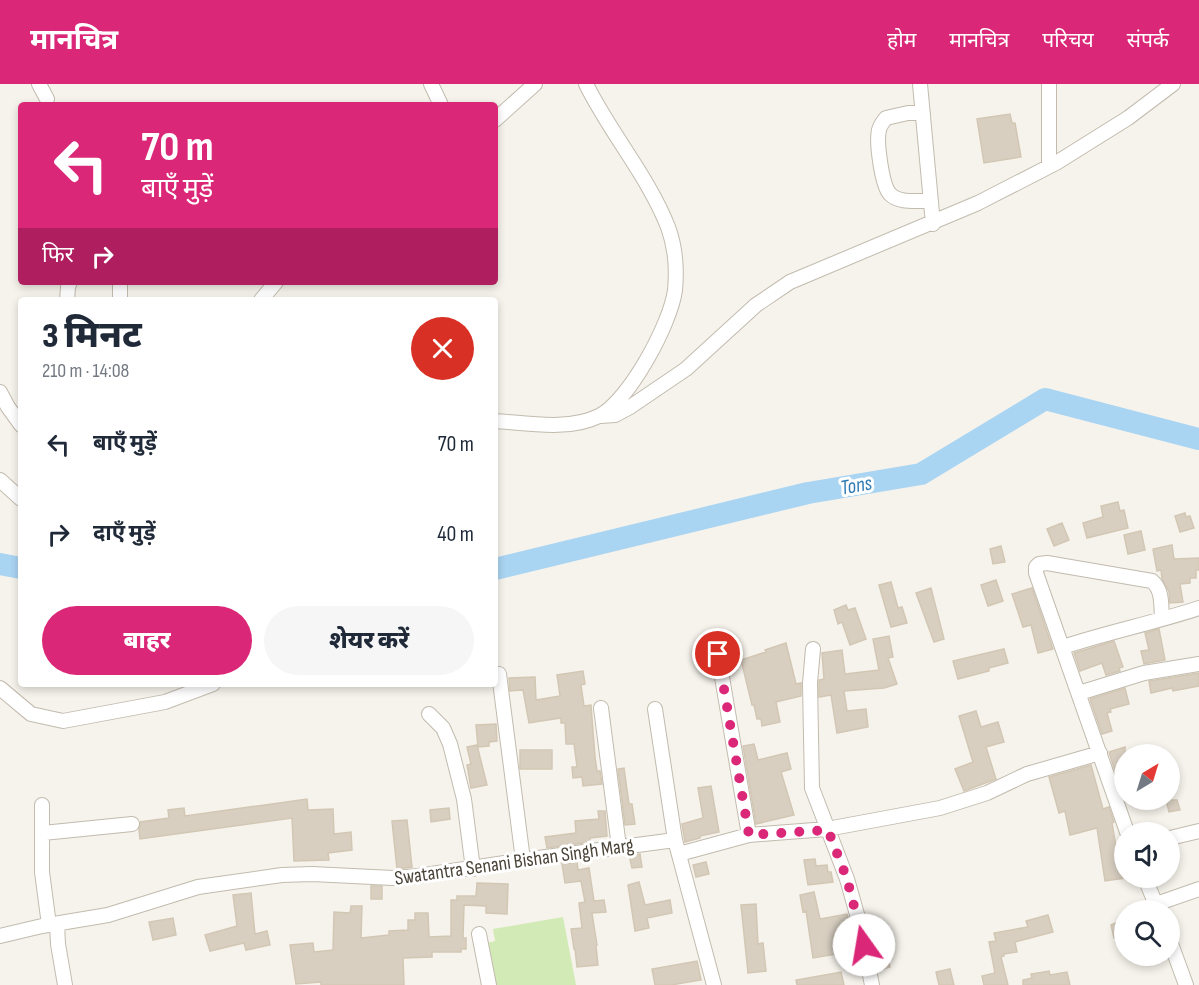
<!DOCTYPE html>
<html lang="hi">
<meta charset="utf-8">
<style>
body{margin:0;font-family:"Sofia Sans Condensed","Noto Sans Devanagari",sans-serif;background:#f6f6f7;color:#1f2937;height:100vh;display:flex;flex-direction:column;font-size:22px;white-space:nowrap}
*{box-sizing:border-box;margin:0}
p{font-size:20px;color:#747a83}
.icon{flex:none;width:33px;height:33px;fill:none;stroke:currentColor;stroke-width:2;stroke-linecap:round;stroke-linejoin:round}
.map{position:relative;flex:1;overflow:hidden}
.sheet{position:absolute;left:18px;top:213px;width:480px;height:390px;display:flex;flex-direction:column;background:#fff;border-radius:6px;box-shadow:0 3px 9px #0003}
.sheet>*{flex:none}
.guide{position:absolute;left:18px;top:18px;width:480px;height:183px;border-radius:6px;box-shadow:0 3px 9px #0003;background:#db2777;color:#fff;overflow:hidden}
.needle{width:39px;rotate:38deg}
.fabs{position:absolute;left:1114px;top:660px;display:grid;gap:12px}
.fabs a{display:grid;place-items:center;width:66px;height:66px;border-radius:50%;background:#fff;box-shadow:0 3px 9px #0003;font-size:30px}
.pin{position:absolute;display:grid;place-items:center;width:51px;height:51px;color:#fff;margin:-26px;border:3px solid #fff;border-radius:50%;box-shadow:0 2px 6px #0007}
.me{position:absolute;width:66px;margin:-33px;rotate:347deg;stroke-linejoin:round;filter:drop-shadow(0 0 4px #0008)}
.turn{display:flex;align-items:center;gap:21px;height:126px;padding:0 24px;font-size:27px}
.turn .icon{width:78px;height:78px;stroke-width:2.5}
.turn b{display:block;font-size:42px;line-height:51px}
.then{display:flex;align-items:center;height:57px;padding:0 24px;background:#0003;gap:12px;font-size:22px}
.round{display:grid;place-items:center;flex:none;width:63px;height:63px;border-radius:32px;background:#f6f6f7}
.summary{display:flex;align-items:center;justify-content:space-between;height:102px;padding:0 24px}
h1{font-size:36px;font-weight:800;line-height:45px}
.cta{display:flex;gap:12px;margin-top:auto;padding:12px 24px}
.cta a{flex:1;height:69px;border-radius:36px;background:#db2777;color:#fff;font-size:24px;font-weight:800;line-height:69px;text-align:center}
.cta a+a{background:#f6f6f7;color:#1f2937}
ul{padding:0;list-style:none}
li{display:flex;align-items:center;gap:18px;height:90px;padding:0 24px}
li div{flex:1}
li b{display:block;font-size:22px}
li em{font-style:normal}
header{display:flex;align-items:center;gap:36px;box-sizing:border-box;height:84px;padding:0 30px;background:#db2777;color:#fff}
header strong{font-size:28px}
nav{display:flex;gap:33px;margin-inline-start:auto;font-size:21px}
.map>svg:first-child{display:block}
</style>
<header>
<strong>मानचित्र</strong>
<nav><a>होम</a><a>मानचित्र</a><a>परिचय</a><a>संपर्क</a></nav>
</header>
<div class="map">
<svg width="1199" height="901" viewBox="0 0 1199 901">
<rect width="100%" height="100%" fill="#f6f3ec"/>
<path fill="#d2eab5" d="M 563,833 L 576,901 L 494,901 L 487,859 L 495,857 L 493,845 Z"/>
<g fill="none" stroke-linecap="round" stroke-linejoin="round">
<path stroke="#a9d4f2" stroke-width="22" d="M 0,480 L 21,484
M 495,485 L 808,409 L 921,390 L 1045,315 L 1199,355"/>
</g>
<path fill="#d8cfc1" stroke="#d3c7b4" stroke-width="1.5" d="M 1010,30 L 1012,39 L 1015,39 L 1021,73 L 984,79 L 977,35 Z
M 1118,418 L 1120,427 L 1124,426 L 1128,444 L 1087,454 L 1083,439 L 1103,433 L 1101,422 Z
M 1185,429 L 1186,433 L 1190,432 L 1194,444 L 1180,448 L 1175,432 Z
M 1062,439 L 1069,456 L 1054,462 L 1047,445 Z
M 1141,447 L 1145,466 L 1128,470 L 1124,451 Z
M 1172,461 L 1174,475 L 1199,474 L 1199,486 L 1196,486 L 1196,494 L 1190,494 L 1190,499 L 1180,500 L 1183,518 L 1170,519 L 1169,508 L 1162,495 L 1161,486 L 1157,487 L 1153,465 Z
M 1001,462 L 1005,478 L 993,480 L 990,465 Z
M 996,496 L 1003,517 L 988,522 L 981,501 Z
M 891,498 L 898,524 L 902,523 L 907,539 L 891,543 L 879,501 Z
M 931,504 L 944,555 L 934,558 L 916,509 Z
M 1032,504 L 1053,565 L 1038,569 L 1031,541 L 1023,543 L 1012,510 Z
M 846,521 L 848,526 L 855,524 L 866,555 L 850,561 L 842,538 L 838,540 L 834,526 Z
M 1159,545 L 1165,576 L 1144,580 L 1141,567 L 1149,566 L 1145,549 Z
M 889,552 L 893,573 L 888,574 L 897,600 L 884,604 L 844,607 L 847,627 L 866,625 L 868,643 L 837,649 L 831,611 L 819,613 L 819,596 L 824,595 L 822,569 L 842,566 L 845,590 L 879,586 L 873,555 Z
M 1114,557 L 1123,583 L 1119,584 L 1120,587 L 1106,591 L 1102,579 L 1080,587 L 1074,569 Z
M 786,559 L 796,600 L 801,599 L 801,612 L 776,618 L 780,638 L 762,642 L 761,635 L 757,635 L 754,621 L 752,621 L 741,576 L 766,568 L 765,566 Z
M 1004,565 L 1008,579 L 989,584 L 989,587 L 958,595 L 953,577 Z
M 583,587 L 585,600 L 581,601 L 584,622 L 591,621 L 595,673 L 597,687 L 600,687 L 602,700 L 583,702 L 582,693 L 573,694 L 572,683 L 577,683 L 574,660 L 566,660 L 565,639 L 561,639 L 561,634 L 529,639 L 523,606 L 510,607 L 509,594 L 535,593 L 536,616 L 560,612 L 557,591 Z
M 1199,589 L 1199,602 L 1173,607 L 1172,604 L 1151,609 L 1149,597 Z
M 1125,604 L 1129,620 L 1110,625 L 1111,628 L 1107,629 L 1112,647 L 1102,650 L 1090,615 Z
M 976,627 L 981,643 L 998,638 L 1004,658 L 986,663 L 996,695 L 964,707 L 955,685 L 973,678 L 959,632 Z
M 496,640 L 497,657 L 489,658 L 489,662 L 478,663 L 476,641 Z
M 754,660 L 758,676 L 787,669 L 791,685 L 781,688 L 794,731 L 756,740 L 743,662 Z
M 477,661 L 487,701 L 471,704 L 467,681 L 471,680 L 467,663 Z
M 1125,663 L 1125,685 L 1115,687 L 1109,668 Z
M 520,666 L 552,666 L 552,685 L 520,685 Z
M 1091,681 L 1103,725 L 1109,723 L 1114,738 L 1112,739 L 1118,775 L 1125,774 L 1125,794 L 1105,797 L 1097,744 L 1070,751 L 1065,727 L 1059,729 L 1049,693 Z
M 624,684 L 629,720 L 632,720 L 635,740 L 625,741 L 618,685 Z
M 711,702 L 719,748 L 700,752 L 700,754 L 685,758 L 682,740 L 703,734 L 698,704 Z
M 307,715 L 308,726 L 333,725 L 334,750 L 351,748 L 352,766 L 328,769 L 329,776 L 294,777 L 292,734 L 140,755 L 139,746 L 140,738 L 169,734 L 168,726 L 184,724 L 185,732 Z
M 1166,716 L 1177,716 L 1180,726 L 1169,728 Z
M 449,724 L 450,735 L 431,738 L 430,726 Z
M 598,727 L 605,727 L 607,752 L 590,754 L 590,758 L 547,764 L 545,753 L 576,749 L 575,737 L 599,735 Z
M 407,736 L 412,783 L 397,785 L 392,737 Z
M 640,770 L 642,783 L 632,784 L 629,771 Z
M 815,775 L 816,782 L 827,781 L 828,788 L 831,788 L 833,798 L 808,801 L 804,776 Z
M 577,778 L 578,786 L 589,784 L 594,817 L 604,816 L 606,828 L 592,829 L 597,861 L 596,862 L 598,881 L 577,883 L 575,865 L 574,865 L 571,845 L 582,844 L 579,819 L 585,818 L 581,797 L 565,799 L 562,780 Z
M 706,778 L 709,790 L 696,793 L 693,781 Z
M 639,798 L 645,821 L 670,816 L 672,829 L 647,834 L 649,844 L 635,847 L 628,801 Z
M 477,799 L 508,800 L 507,830 L 486,829 L 486,822 L 464,821 L 463,854 L 466,854 L 466,865 L 461,865 L 461,868 L 432,868 L 432,873 L 403,874 L 404,901 L 321,901 L 321,898 L 296,900 L 290,861 L 313,859 L 314,868 L 333,866 L 334,828 L 350,829 L 351,822 L 362,822 L 361,854 L 389,851 L 389,847 L 408,846 L 408,836 L 415,836 L 415,829 L 428,829 L 429,853 L 451,852 L 451,816 L 457,816 L 457,812 L 476,812 Z
M 371,802 L 382,802 L 382,815 L 371,815 Z
M 814,808 L 820,835 L 847,830 L 852,848 L 833,852 L 837,870 L 813,874 L 806,827 L 803,828 L 800,811 Z
M 251,809 L 255,850 L 267,847 L 270,861 L 246,866 L 244,859 L 210,867 L 205,851 L 237,842 L 233,811 Z
M 756,820 L 758,860 L 763,859 L 766,887 L 748,889 L 741,821 Z
M 1048,831 L 1053,848 L 1015,858 L 1017,868 L 1004,870 L 1004,872 L 1001,873 L 1008,901 L 984,901 L 982,892 L 995,889 L 989,858 L 996,857 L 994,849 L 1028,843 L 1026,837 Z
M 173,834 L 176,851 L 153,856 L 149,838 Z
M 1125,835 L 1125,851 L 1114,854 L 1111,841 Z
M 886,866 L 890,883 L 878,886 L 875,868 Z
M 697,877 L 701,896 L 671,901 L 655,901 L 652,885 Z
M 950,885 L 954,901 L 939,901 L 936,888 Z
M 1049,887 L 1050,891 L 1067,888 L 1070,901 L 1023,901 L 1023,896 L 1032,894 L 1031,890 Z
M 841,888 L 844,901 L 797,901 L 796,896 Z"/>
<g fill="none" stroke-linecap="round" stroke-linejoin="round">
<defs>
<path id="minor" d="M 39,0 L 47,15
M 431,0 L 441,21
M 920,0 L 933,140
M 923,29 L 908,29 L 886,34 C 883,38 880,41 879,46 C 876,58 882,102 890,110 C 899,120 919,116 931,117
M 495,36 L 535,0
M 1049,82 L 1049,0
M 120,198 L 120,216
M 67,216 L 68,203 L 70,198
M 261,216 L 276,198
M 0,308 L 8,323 L 21,341
M 600,332 L 615,331 L 630,323 L 686,285 L 756,221 L 790,198 L 978,119 L 1056,79 L 1128,34 L 1173,0
M 495,337 C 527,339 569,347 599,332 C 629,317 671,239 675,206 C 677,185 675,162 668,143 C 648,92 610,49 586,0
M 0,396 L 21,415
M 1063,563 C 1108,548 1154,539 1199,524
M 813,565 L 810,599 L 812,704 L 847,795 L 860,841 L 872,901
M 718,570 L 749,751
M 499,590 L 523,776
M 0,604 L 31,630 L 63,637 L 165,618 L 213,600
M 1079,609 L 1144,589 L 1199,580
M 601,624 L 619,763
M 655,625 L 675,756 L 714,901
M 429,630 L 443,644 L 450,660 L 464,715 L 473,785
M 42,721 L 42,788 L 49,841
M 1127,748 L 1036,489 L 1036,483 L 1039,480 L 1047,479 L 1152,497 C 1163,506 1161,522 1162,535
M 43,749 L 132,740
M 1170,754 L 1199,747
M 679,770 L 749,751 L 827,745 L 940,724 L 987,709 L 1027,690 L 1100,669
M 1145,794 L 1158,826
M 1156,820 L 1199,805
M 57,840 L 58,860 L 65,901
M 479,850 L 489,901
M 0,852 L 42,842 L 108,831 L 198,803 L 282,791 L 312,790 L 393,794 L 418,792 L 523,776 L 675,756
M 1170,857 L 1186,901"/>
</defs>
<use href="#minor" stroke="#c2bbae" stroke-width="16"/>
<use href="#minor" stroke="#fff" stroke-width="14"/>
</g>
<g fill="none" stroke-linecap="round" stroke-linejoin="round">
<path stroke="#db2777" stroke-width="10" stroke-dasharray="0 18" d="M 718,570 L 749,751 L 828,746 L 847,795 L 864,861"/>
</g>
<g text-anchor="middle" stroke-width="6" stroke-linejoin="round" paint-order="stroke">
<g font-size="20" fill="#4b4439" stroke="#fff">
<text transform="translate(514 777) rotate(-8)" y="7">Swatantra Senani Bishan Singh Marg</text>
</g>
<g font-size="21" font-style="italic" fill="#2e7ab2" stroke="#fff">
<text transform="translate(856 401) rotate(-10)" y="7">Tons</text>
</g>
</g>
</svg>
<div class="fabs">
<a><svg class="needle" viewBox="-14 -14 28 28"><path d="M0-13l5 13h-10z" fill="#e53935"/><path d="M0 13l5-13h-10z" fill="#747a83"/></svg></a>
<a><svg class="icon" aria-label="sound" viewBox="0 0 24 24"><path d="M4 9h4l5-4v14l-5-4H4zM17 9q2 3 0 6"/></svg></a>
<a><svg class="icon" aria-label="search" viewBox="0 0 24 24"><circle cx="10" cy="10" r="6"/><path d="M15 15l6 6"/></svg></a>
</div>
<div class="pin" style="left:718px;top:570px;background:#d93025"><svg class="icon" aria-label="arrive" viewBox="0 0 24 24"><path d="M6 21V4h12l-3 4 3 4H6"/></svg></div>
<svg class="me" style="left:864px;top:861px" viewBox="-20 -20 40 40"><circle r="19" fill="#fff"/><path d="M0-13L10 11 0 6-10 11z" fill="#db2777"/></svg>
<div class="guide">
<div class="turn"><svg class="icon" aria-label="left" viewBox="0 0 24 24"><path d="M17 20v-9H6M10 6l-5 5 5 5"/></svg><div><b>70 m</b>बाएँ मुड़ें</div></div>
<div class="then">फिर<svg class="icon" aria-label="right" viewBox="0 0 24 24"><path d="M7 20v-9h11M14 6l5 5-5 5"/></svg></div>
</div>
<section class="sheet">
<div class="summary"><div><h1>3 मिनट</h1><p>210 m · 14:08</p></div><a class="round" style="background:#d93025;color:#fff"><svg class="icon" aria-label="close" viewBox="0 0 24 24"><path d="M6 6l12 12M18 6L6 18"/></svg></a></div>
<ul>
<li><svg class="icon" aria-label="left" viewBox="0 0 24 24"><path d="M17 20v-9H6M10 6l-5 5 5 5"/></svg><div><b>बाएँ मुड़ें</b></div><em>70 m</em></li>
<li><svg class="icon" aria-label="right" viewBox="0 0 24 24"><path d="M7 20v-9h11M14 6l5 5-5 5"/></svg><div><b>दाएँ मुड़ें</b></div><em>40 m</em></li>
</ul>
<div class="cta"><a>बाहर</a><a>शेयर करें</a></div>
</section>
</div>
